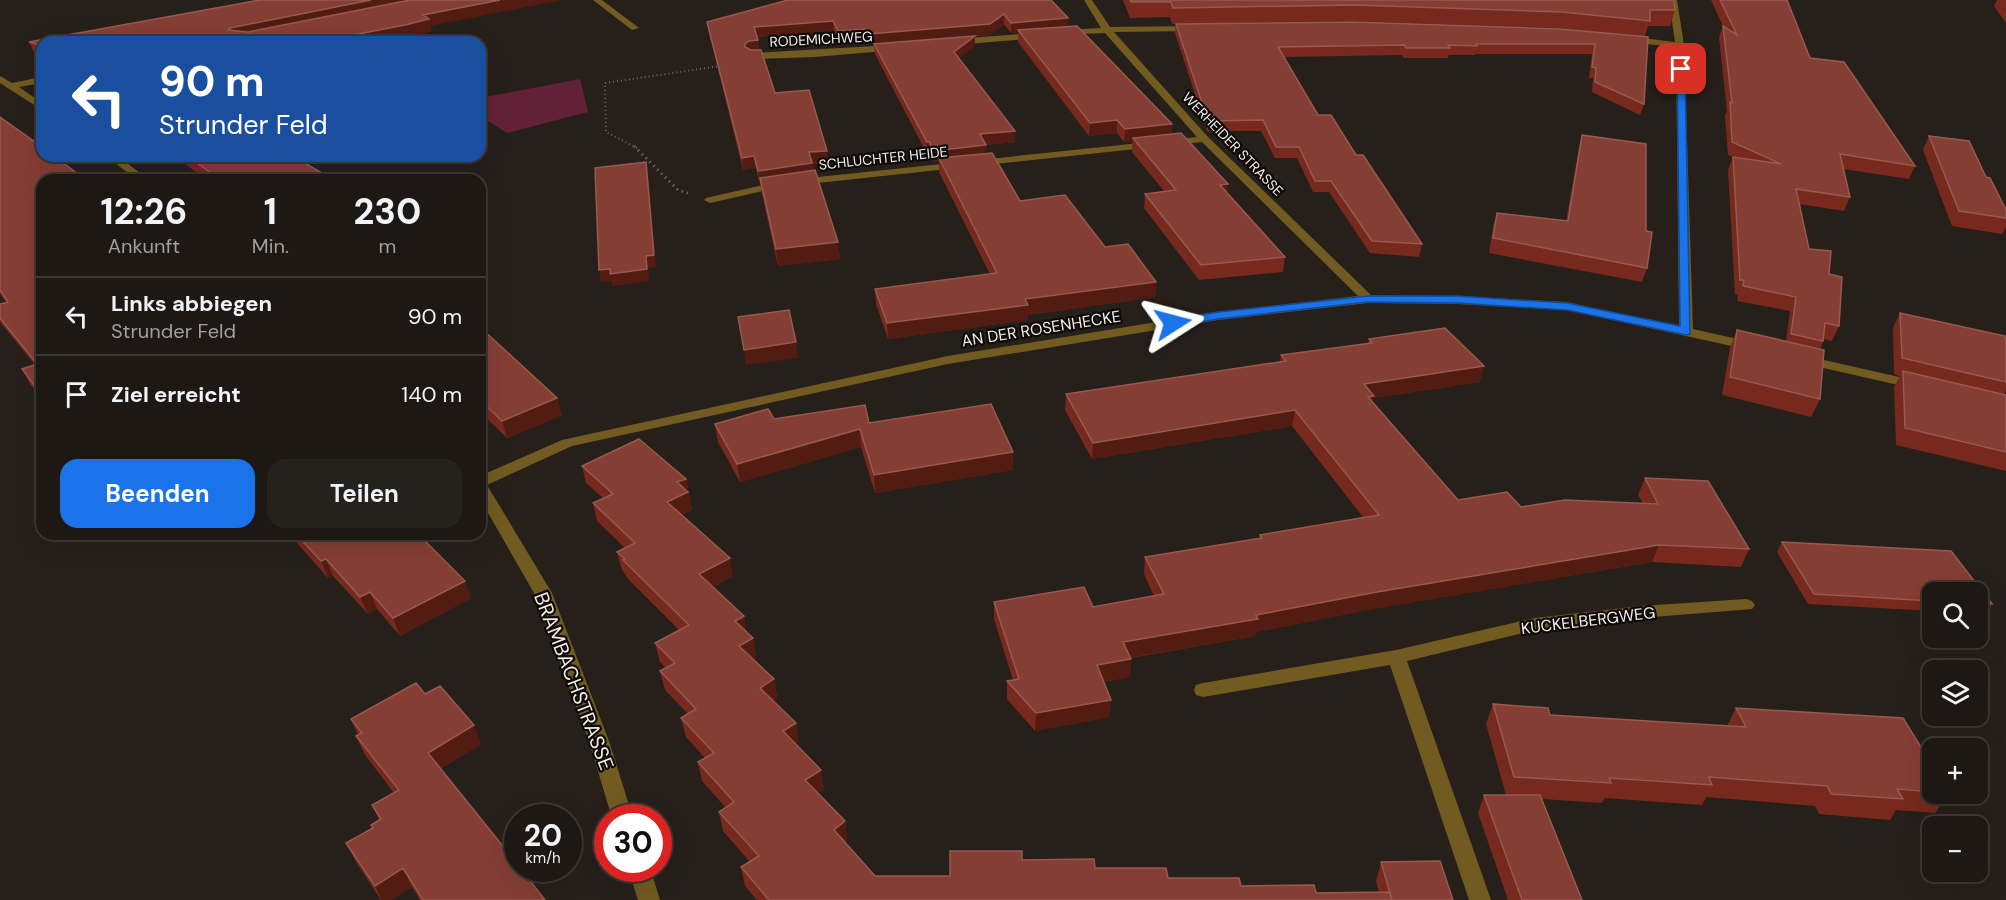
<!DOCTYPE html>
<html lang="de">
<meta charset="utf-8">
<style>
body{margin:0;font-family:"DM Sans",sans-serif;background:#25211d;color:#f1f3f6;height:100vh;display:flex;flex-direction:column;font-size:22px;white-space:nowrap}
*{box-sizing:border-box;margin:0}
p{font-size:20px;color:#a0a0a0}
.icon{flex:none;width:33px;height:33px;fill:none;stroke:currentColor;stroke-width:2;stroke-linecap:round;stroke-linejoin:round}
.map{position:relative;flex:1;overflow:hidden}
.side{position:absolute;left:36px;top:174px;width:450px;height:366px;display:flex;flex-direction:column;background:#1d1814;border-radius:18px;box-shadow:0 6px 24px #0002,0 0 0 2px #3b3734}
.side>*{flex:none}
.hud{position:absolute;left:36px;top:36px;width:450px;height:126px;border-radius:18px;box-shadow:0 6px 24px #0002,0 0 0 2px #3b3734;background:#1a4fa0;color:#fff;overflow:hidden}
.fabs{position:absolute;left:1922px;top:582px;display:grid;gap:12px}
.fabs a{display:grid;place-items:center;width:66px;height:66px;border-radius:12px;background:#1d1814;box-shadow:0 6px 24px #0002,0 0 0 2px #3b3734;font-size:30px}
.speed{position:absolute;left:504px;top:804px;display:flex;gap:12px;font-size:30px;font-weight:700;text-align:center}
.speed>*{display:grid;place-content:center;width:78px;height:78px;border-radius:50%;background:#1d1814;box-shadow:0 6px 24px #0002,0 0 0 2px #3b3734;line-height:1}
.speed small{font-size:15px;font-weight:400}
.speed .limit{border:9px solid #d22;background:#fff;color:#111}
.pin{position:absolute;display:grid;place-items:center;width:51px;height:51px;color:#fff;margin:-26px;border-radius:12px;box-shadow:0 3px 9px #0006}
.me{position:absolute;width:66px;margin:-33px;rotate:81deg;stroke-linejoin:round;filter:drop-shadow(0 0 4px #0008)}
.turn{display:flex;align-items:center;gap:21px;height:126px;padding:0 24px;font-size:27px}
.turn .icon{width:78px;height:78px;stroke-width:2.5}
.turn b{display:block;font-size:42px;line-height:51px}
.eta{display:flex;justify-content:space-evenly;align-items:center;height:102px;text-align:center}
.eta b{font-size:36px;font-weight:700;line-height:42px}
.button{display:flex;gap:12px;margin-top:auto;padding:12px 24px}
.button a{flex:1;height:69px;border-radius:18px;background:#1a73e8;color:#fff;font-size:24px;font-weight:700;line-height:69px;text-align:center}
.button a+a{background:#25211d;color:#f1f3f6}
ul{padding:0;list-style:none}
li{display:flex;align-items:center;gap:18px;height:78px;padding:0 24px;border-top:2px solid #3b3734}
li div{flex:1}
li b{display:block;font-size:22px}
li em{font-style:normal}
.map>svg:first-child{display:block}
</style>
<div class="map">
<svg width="2006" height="900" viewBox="0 0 2006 900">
<rect width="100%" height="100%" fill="#27201a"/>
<path fill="#632137" d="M 580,79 L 588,112 L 507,133 L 480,116 L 480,98 Z"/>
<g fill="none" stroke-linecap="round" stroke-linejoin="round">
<path stroke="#6c6660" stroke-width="2" stroke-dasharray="1 3" stroke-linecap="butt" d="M 637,148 L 606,132 L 605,83 L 720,66"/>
<path stroke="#6c6660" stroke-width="3" stroke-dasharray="1.5 4" stroke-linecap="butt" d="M 634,146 L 678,190 L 688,193
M 171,179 L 199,172"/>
<path fill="#725b21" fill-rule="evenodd" d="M 593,0 L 602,0 L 639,28 L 632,30 Z"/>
<path fill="#725b21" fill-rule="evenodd" d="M 1084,0 L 1092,0 L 1110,27 L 1198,26 L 1199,28 L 1195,31 L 1114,32 L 1208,137 L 1371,295 L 1457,296 L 1567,302 L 1679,327 L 1676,47 L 1626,42 L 1622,39 L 1626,36 L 1675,42 L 1669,0 L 1677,0 L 1684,45 L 1693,329 L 1755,343 L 1757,346 L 1750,350 L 1567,310 L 1457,304 L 1368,303 L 1218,320 L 948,364 L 572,446 L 487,485 L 552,593 L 609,741 L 633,818 L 612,818 L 589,741 L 534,593 L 480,499 L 480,476 L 562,440 L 948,356 L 1218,312 L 1358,296 L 1202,142 L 780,187 L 710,203 L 704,200 L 706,198 L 780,181 L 1197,137 L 1105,33 L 1060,35 L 1059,33 L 1063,30 L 1101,28 Z
M 1036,33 L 1040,36 L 1039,38 L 955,45 L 951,42 L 955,39 Z
M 893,45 L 896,46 L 896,50 L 815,57 L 752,59 L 748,56 L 752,53 Z
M 0,76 L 12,83 L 42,77 L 42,83 L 19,87 L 42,103 L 42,110 L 0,83 Z
M 106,156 L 118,156 L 149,180 L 137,180 Z
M 1802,355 L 1921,382 L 1923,385 L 1916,389 L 1797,362 L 1795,359 L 1797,356 Z
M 1746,599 L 1752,601 L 1755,605 L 1752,609 L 1641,618 L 1535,630 L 1407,661 L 1491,900 L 1469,900 L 1390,665 L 1203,697 L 1196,695 L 1194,690 L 1196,685 L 1203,683 L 1396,650 L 1535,618 L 1641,606 Z
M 628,868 L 650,868 L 660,900 L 638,900 Z"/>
</g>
<path fill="#77291d" d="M 1051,0 L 1068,26 L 1172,124 L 1171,134 L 1228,184 L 1227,193 L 1285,257 L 1283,272 L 1199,280 L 1144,208 L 1145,194 L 1164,191 L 1132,152 L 1132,142 L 1124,142 L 1117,133 L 1089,136 L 1018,42 L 1018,32 L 1011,33 L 1004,24 L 990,35 L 975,36 L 975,46 L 959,58 L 1015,131 L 1015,142 L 986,145 L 986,154 L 1020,201 L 1105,247 L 1156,282 L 1155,297 L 1028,315 L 1028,320 L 888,339 L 876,304 L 875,289 L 990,274 L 939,172 L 939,162 L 934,162 L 930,153 L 927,154 L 875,54 L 874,44 L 870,44 L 867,39 L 839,41 L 834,31 L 757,37 L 759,50 L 775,93 L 828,163 L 813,164 L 813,170 L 838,242 L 840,259 L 778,266 L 762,194 L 760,183 L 759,183 L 756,168 L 743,170 L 709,33 L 707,22 Z
M 1123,0 L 1674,0 L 1675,10 L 1670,26 L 1648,26 L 1645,36 L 1644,104 L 1640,115 L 1592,92 L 1593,78 L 1589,78 L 1592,54 L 1475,54 L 1475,55 L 1448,55 L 1448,58 L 1404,58 L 1402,55 L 1284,57 L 1318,115 L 1356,155 L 1422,244 L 1419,257 L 1370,253 L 1329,192 L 1313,192 L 1297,158 L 1275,158 L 1261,131 L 1207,131 L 1175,33 L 1176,24 L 1614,34 L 1558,28 L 1351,21 L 1172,24 L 1170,17 L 1130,18 Z
M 1711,0 L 1787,0 L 1810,58 L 1915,166 L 1909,179 L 1843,169 L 1850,197 L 1844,211 L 1799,204 L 1809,249 L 1829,274 L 1839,326 L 1832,341 L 1824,339 L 1820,349 L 1820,399 L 1811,417 L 1722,395 L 1730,348 L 1737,330 L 1786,341 L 1790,311 L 1737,301 L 1738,295 L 1735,294 L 1728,170 L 1733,157 L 1728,155 L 1725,115 L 1727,111 L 1719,37 L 1723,26 Z
M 1997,0 L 2006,0 L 2006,23 L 1994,6 Z
M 430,26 L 432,31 L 383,42 L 42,42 L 42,56 L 35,54 L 29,42 Z
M 0,117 L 42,180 L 42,399 L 30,384 L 22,369 L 35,365 L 0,322 L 0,304 L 6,302 L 0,294 Z
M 1582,135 L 1647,268 L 1642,282 L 1489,253 L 1493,227 L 1497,213 L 1566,221 L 1579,148 Z
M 1929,136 L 1986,177 L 2006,210 L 2006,227 L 2002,234 L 1952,226 L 1923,150 Z
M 174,156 L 293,156 L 334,180 L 207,180 Z
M 1900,313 L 2006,346 L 2006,391 L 2004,394 L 2006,395 L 2006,471 L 1896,445 L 1894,387 L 1900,376 L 1894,374 L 1893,328 Z
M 480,327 L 562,415 L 507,438 L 480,412 Z
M 1369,339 L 1480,382 L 1373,398 L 1372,402 L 1458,500 L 1521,507 L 1643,503 L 1638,495 L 1645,478 L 1749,549 L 1741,567 L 1652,562 L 1372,609 L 1256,632 L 1255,636 L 1131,658 L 1130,677 L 1103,682 L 1109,717 L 1035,731 L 1007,699 L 1007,681 L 1013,680 L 994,619 L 994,602 L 1093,607 L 1154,596 L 1144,574 L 1145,557 L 1259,538 L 1260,535 L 1363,517 L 1292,426 L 1092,459 L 1065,410 L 1066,394 L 1280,362 L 1281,355 L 1368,343 Z
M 774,419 L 869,423 L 1013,452 L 1013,470 L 875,493 L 861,447 L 740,482 L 718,442 L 715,424 Z
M 582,466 L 686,479 L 692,510 L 681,515 L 733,576 L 713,587 L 744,616 L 746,632 L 753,638 L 756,657 L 753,659 L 774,679 L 777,698 L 773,701 L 799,742 L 795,744 L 824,789 L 817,793 L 845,821 L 847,840 L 845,842 L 875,876 L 950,876 L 1022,860 L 1168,878 L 1316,893 L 1379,892 L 1376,881 L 1381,862 L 1453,900 L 757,900 L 745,886 L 741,867 L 750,862 L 723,831 L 719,812 L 726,808 L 702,781 L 698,762 L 705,758 L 686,737 L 681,718 L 688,714 L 665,690 L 660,671 L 666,668 L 660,662 L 655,643 L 679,630 L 628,579 L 626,575 L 622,570 L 617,552 L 625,548 L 597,521 L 593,503 L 603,498 L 586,483 Z
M 289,534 L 418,534 L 471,598 L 400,636 L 377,609 L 368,614 L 333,576 L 328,578 Z
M 1782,542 L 1951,551 L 1992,604 L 1986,614 L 1977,614 L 1977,592 L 1932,592 L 1932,611 L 1808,604 L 1777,552 Z
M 425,694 L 481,744 L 440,769 L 545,900 L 420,900 L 412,887 L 391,900 L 381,900 L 356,862 L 346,843 L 372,828 L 371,825 L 379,820 L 372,805 L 394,793 L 365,755 L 356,736 L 358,735 L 351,719 Z
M 1493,704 L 1550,715 L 1727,726 L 1736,708 L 1932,765 L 1932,794 L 1949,794 L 1935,813 L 1896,810 L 1890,820 L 1819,814 L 1815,806 L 1706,797 L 1702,805 L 1605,798 L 1602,803 L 1542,799 L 1582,900 L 1508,900 L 1478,813 L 1484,795 L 1506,795 L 1486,724 Z"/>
<path fill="#521c13" d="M 371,0 L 432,0 L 233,42 L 228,30 L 230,28 Z
M 500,0 L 562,0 L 430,26 L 432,31 L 383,42 L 317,42 L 423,15 Z
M 1004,14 L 1004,24 L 990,35 L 975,36 L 975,46 L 954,62 L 954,52 L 975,36 L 870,44 L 869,34 Z
M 1068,18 L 1068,28 L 1018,30 L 1018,32 L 1011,33 L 1011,23 Z
M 833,21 L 834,31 L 755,37 L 754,27 Z
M 866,29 L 867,39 L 839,41 L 838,31 Z
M 758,40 L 759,51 L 747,54 L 745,44 L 749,41 Z
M 1117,120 L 1117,133 L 1089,136 L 1090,123 Z
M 1172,124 L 1171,137 L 1133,138 L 1132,142 L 1124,142 L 1125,129 Z
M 1015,131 L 1015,142 L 986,145 L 986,157 L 939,158 L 939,162 L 934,162 L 934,151 L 980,134 Z
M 927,142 L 929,142 L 930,153 L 927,154 Z
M 827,151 L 828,163 L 813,164 L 814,175 L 760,178 L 760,183 L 759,183 L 758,171 L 809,152 Z
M 754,156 L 756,168 L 743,170 L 742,158 Z
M 646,162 L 648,173 L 656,267 L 648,268 L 649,281 L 613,286 L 611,281 L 601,282 L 599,270 L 610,269 L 646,256 Z
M 1228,184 L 1226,198 L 1220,185 Z
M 838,242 L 840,259 L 778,266 L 776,249 Z
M 1156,282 L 1155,297 L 1028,315 L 1028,320 L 888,339 L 887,323 L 1025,299 Z
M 796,342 L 798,358 L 746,365 L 744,350 Z
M 1484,366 L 1480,382 L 1373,398 L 1370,412 L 1364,384 Z
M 557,398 L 562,415 L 507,438 L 502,421 Z
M 1295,410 L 1292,426 L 1092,459 L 1093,443 Z
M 860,429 L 861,447 L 740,482 L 737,464 Z
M 1013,452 L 1013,470 L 875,493 L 874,475 Z
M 686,479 L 692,510 L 671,521 L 667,502 L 677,482 Z
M 1659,545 L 1652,562 L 1372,609 L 1256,632 L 1255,636 L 1122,659 L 1123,642 L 1377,592 Z
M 730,558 L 733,576 L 703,593 L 699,574 Z
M 326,559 L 333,576 L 328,578 L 321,561 Z
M 465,581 L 471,598 L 400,636 L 393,618 Z
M 370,592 L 377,609 L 368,614 L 360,597 Z
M 744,616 L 747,635 L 735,621 Z
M 753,638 L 756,657 L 742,665 L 739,646 Z
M 1131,659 L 1130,677 L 1095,683 L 1097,665 Z
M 774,679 L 777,698 L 763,707 L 760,688 Z
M 1111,700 L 1109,717 L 1035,731 L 1036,713 Z
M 796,723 L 799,742 L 786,750 L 783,731 Z
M 474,725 L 481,744 L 435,772 L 428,753 Z
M 821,770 L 824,789 L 807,799 L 805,780 Z
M 845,821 L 847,840 L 836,849 L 834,830 Z
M 403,868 L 412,887 L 391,900 L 382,900 L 375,886 Z"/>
<path fill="#853e34" stroke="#965a50" stroke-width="1.5" d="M 260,0 L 371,0 L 230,28 L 228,30 L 248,32 L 410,0 L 500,0 L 423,15 L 429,19 L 405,25 L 317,42 L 42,42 L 42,46 L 29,42 Z
M 788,0 L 1051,0 L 1068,18 L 1011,23 L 1004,14 L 990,24 L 869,34 L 866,29 L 838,31 L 833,21 L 754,27 L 758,40 L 749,41 L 745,44 L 745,47 L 751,50 L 761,50 L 775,93 L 809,90 L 827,151 L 809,152 L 812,163 L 758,171 L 754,156 L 742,158 L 707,22 Z
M 1130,0 L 1674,0 L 1675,10 L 1650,10 L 1650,21 L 1562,12 L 1354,5 L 1173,8 L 1171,2 L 1131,2 Z
M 1720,0 L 1787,0 L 1810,58 L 1844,62 L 1915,166 L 1840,154 L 1850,197 L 1796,189 L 1809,249 L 1831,251 L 1829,274 L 1842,277 L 1839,326 L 1825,323 L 1823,341 L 1791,334 L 1796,297 L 1743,286 L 1744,280 L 1740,280 L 1733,157 L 1781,164 L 1732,142 L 1730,102 L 1732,103 L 1723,26 L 1737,35 Z
M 1353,22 L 1560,29 L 1648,37 L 1644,104 L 1595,82 L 1596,68 L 1592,67 L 1595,44 L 1476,44 L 1477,46 L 1448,45 L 1450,48 L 1406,48 L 1404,45 L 1278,47 L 1318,115 L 1331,115 L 1356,155 L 1363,155 L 1422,244 L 1372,241 L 1331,181 L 1315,181 L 1299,147 L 1276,147 L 1263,120 L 1208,121 L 1176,24 Z
M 1077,26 L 1172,124 L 1125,129 L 1117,120 L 1090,123 L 1018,30 Z
M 975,36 L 954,52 L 1015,131 L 980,134 L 986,145 L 934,151 L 929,142 L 927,142 L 874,44 Z
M 0,117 L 42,147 L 42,156 L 54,156 L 86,180 L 42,180 L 42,396 L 22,369 L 37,364 L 0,318 L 0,304 L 8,302 L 0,290 Z
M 1181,133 L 1228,184 L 1220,185 L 1285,257 L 1201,265 L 1145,194 L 1176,190 L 1133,138 Z
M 1582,135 L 1646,144 L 1646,231 L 1652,232 L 1647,268 L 1493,238 L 1497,213 L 1568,221 Z
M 1929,136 L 1969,141 L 1986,177 L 1990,178 L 2006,210 L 2006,218 L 1959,211 Z
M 992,153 L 1020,201 L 1065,195 L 1105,247 L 1128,244 L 1156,282 L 1025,299 L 1028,305 L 887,323 L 875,289 L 997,273 L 939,158 Z
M 187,156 L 293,156 L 334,180 L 221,180 Z
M 646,162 L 654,255 L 646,256 L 647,269 L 610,274 L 610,269 L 599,270 L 595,168 Z
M 815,170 L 838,242 L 776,249 L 760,178 Z
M 789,310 L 796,342 L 744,350 L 738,317 Z
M 1900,313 L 2005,336 L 2006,346 L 2006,382 L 1902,358 Z
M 480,327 L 557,398 L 502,421 L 480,400 Z
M 1445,328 L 1484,366 L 1364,384 L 1374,396 L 1368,397 L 1458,500 L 1507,492 L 1521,507 L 1565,500 L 1658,504 L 1645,478 L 1708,481 L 1749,549 L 1659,545 L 1377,592 L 1256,615 L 1258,619 L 1123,642 L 1131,659 L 1097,665 L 1111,700 L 1036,713 L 1007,681 L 1019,679 L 994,602 L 1084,587 L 1093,607 L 1164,594 L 1145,557 L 1262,538 L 1260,535 L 1379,515 L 1295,410 L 1093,443 L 1066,394 L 1286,361 L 1281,355 L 1372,343 L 1369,339 Z
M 1737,330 L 1824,350 L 1820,399 L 1730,377 Z
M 1903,371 L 2006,395 L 2006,452 L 1905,428 Z
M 991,404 L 1013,452 L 874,475 L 860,429 L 737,464 L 715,424 L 768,409 L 774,419 L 865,405 L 869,423 Z
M 639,439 L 686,479 L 677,482 L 688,492 L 667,502 L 730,558 L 699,574 L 744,616 L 735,621 L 753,638 L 739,646 L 774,679 L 760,688 L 796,723 L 783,731 L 821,770 L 805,780 L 845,821 L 834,830 L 875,876 L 950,876 L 950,851 L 1022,851 L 1022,860 L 1094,859 L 1095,868 L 1166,868 L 1168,878 L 1239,878 L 1241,886 L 1314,885 L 1316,893 L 1389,892 L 1392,900 L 769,900 L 741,867 L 759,856 L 719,812 L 734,802 L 698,762 L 714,753 L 681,718 L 696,709 L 660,671 L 675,663 L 655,643 L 689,625 L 623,560 L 625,559 L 617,552 L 635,543 L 593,503 L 613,494 L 582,466 Z
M 296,534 L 418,534 L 465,581 L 393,618 L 370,592 L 360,597 L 326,559 L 321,561 Z
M 1782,542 L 1951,551 L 1992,604 L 1977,603 L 1977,592 L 1932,592 L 1932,601 L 1814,594 Z
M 416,683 L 425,694 L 440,686 L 474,725 L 428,753 L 518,865 L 518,868 L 520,868 L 545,900 L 423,900 L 403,868 L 375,886 L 346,843 L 373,828 L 371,825 L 381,819 L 372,805 L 399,790 L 356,736 L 362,733 L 351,719 Z
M 1493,704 L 1548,708 L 1550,715 L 1746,727 L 1736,708 L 1903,718 L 1932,765 L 1932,792 L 1897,789 L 1903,799 L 1831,794 L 1827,786 L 1709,777 L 1712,785 L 1609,778 L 1611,783 L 1514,777 Z
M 1484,795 L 1540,795 L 1582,900 L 1522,900 Z
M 1440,861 L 1453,900 L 1392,900 L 1381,862 Z"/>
<path fill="#1a73e8" stroke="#114b97" stroke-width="1.5" d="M 1681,66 L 1685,69 L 1690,334 L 1686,335 L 1567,310 L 1457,303 L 1368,302 L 1218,319 L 1173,327 L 1167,323 L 1173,319 L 1218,312 L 1368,296 L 1457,296 L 1567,303 L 1680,326 L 1677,69 Z"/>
<g text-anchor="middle" stroke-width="4.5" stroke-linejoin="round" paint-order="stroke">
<g font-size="14" fill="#f4efeb" stroke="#0d0a08">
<text transform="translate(821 39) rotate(-3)" y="5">RODEMICHWEG</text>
<text transform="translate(1233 144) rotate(46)" y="5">WERHEIDER STRASSE</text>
<text transform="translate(883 158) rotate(-6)" y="5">SCHLUCHTER HEIDE</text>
</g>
<g font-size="16" fill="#f4efeb" stroke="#0d0a08">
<text transform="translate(1041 328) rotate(-9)" y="6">AN DER ROSENHECKE</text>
<text transform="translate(1588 620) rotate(-7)" y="6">KUCKELBERGWEG</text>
</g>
<g font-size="20" fill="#f4efeb" stroke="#0d0a08">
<text transform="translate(574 681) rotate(69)" y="7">BRAMBACHSTRASSE</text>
</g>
</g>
</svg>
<div class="fabs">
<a><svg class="icon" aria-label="search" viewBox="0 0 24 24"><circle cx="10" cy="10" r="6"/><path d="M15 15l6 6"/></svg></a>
<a><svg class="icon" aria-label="layers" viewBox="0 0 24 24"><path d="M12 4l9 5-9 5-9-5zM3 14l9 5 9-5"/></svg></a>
<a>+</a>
<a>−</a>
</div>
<div class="speed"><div>20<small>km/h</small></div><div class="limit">30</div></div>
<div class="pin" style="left:1681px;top:69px;background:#d93025"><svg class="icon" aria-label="arrive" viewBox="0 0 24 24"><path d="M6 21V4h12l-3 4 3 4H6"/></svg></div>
<svg class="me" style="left:1173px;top:323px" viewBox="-20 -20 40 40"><path d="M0-17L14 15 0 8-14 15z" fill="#1a73e8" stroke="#fff" stroke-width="4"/></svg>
<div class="hud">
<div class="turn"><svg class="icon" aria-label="left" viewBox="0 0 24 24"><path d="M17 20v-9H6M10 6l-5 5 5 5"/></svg><div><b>90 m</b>Strunder Feld</div></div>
</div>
<section class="side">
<div class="eta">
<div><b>12:26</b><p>Ankunft</p></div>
<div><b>1</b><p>Min.</p></div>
<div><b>230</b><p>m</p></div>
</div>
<ul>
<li><svg class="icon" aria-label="left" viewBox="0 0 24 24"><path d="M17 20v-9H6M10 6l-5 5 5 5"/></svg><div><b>Links abbiegen</b><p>Strunder Feld</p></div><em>90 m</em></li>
<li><svg class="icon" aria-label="arrive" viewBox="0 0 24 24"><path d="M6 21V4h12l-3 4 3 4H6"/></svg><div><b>Ziel erreicht</b></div><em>140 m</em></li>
</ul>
<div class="button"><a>Beenden</a><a>Teilen</a></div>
</section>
</div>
